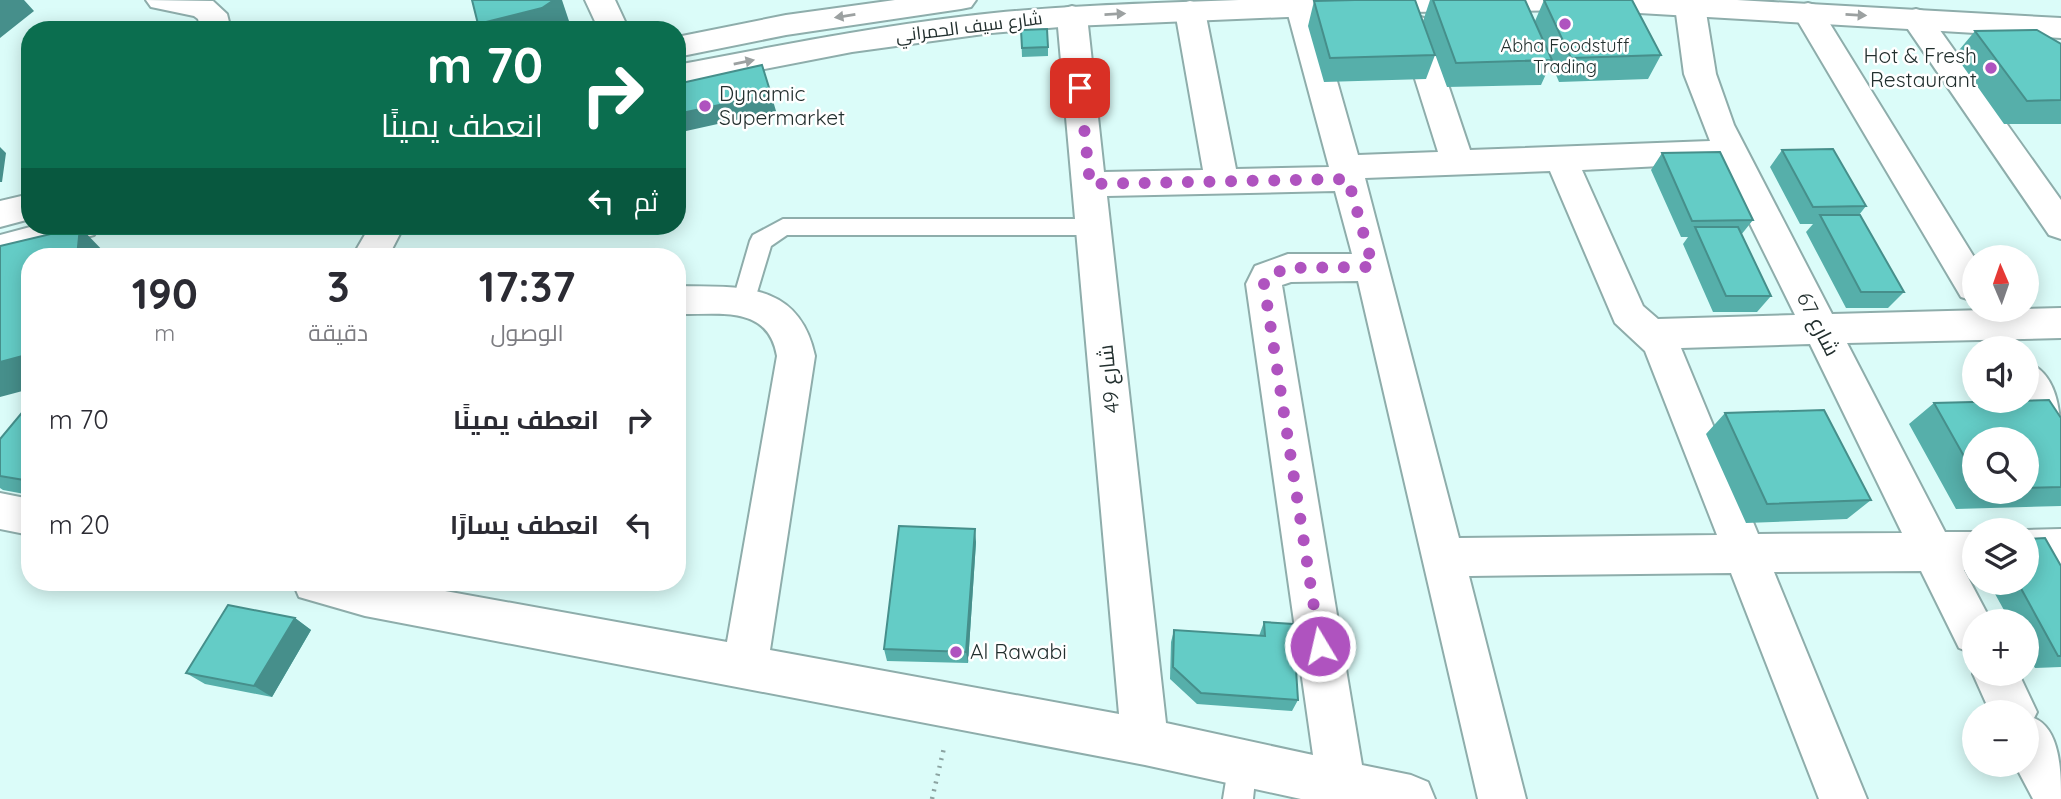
<!DOCTYPE html>
<html lang="ar">
<meta charset="utf-8">
<style>
body{margin:0;font-family:Quicksand,Cairo,sans-serif;background:#f2f2f3;color:#2b2b33;direction:rtl;height:100vh;display:flex;flex-direction:column;font-size:26px;white-space:nowrap}
*{box-sizing:border-box;margin:0}
p{font-size:23px;color:#7c7c81}
.icon{flex:none;width:38px;height:38px;fill:none;stroke:currentColor;stroke-width:2;stroke-linecap:round;stroke-linejoin:round}
.map{position:relative;flex:1;overflow:hidden;direction:ltr}
.details{position:absolute;left:21px;top:248px;width:665px;height:343px;display:flex;flex-direction:column;background:#fff;border-radius:28px;box-shadow:0 4px 18px #0003;direction:rtl}
.details>*{flex:none}
.hud{position:absolute;left:21px;top:21px;width:665px;height:214px;border-radius:28px;box-shadow:0 4px 18px #0003;direction:rtl;background:#0b6e4f;color:#fff;overflow:hidden}
.needle{width:46px;rotate:358deg}
.controls{position:absolute;left:1962px;top:245px;display:grid;gap:14px}
.controls a{display:grid;place-items:center;width:77px;height:77px;border-radius:50%;background:#fff;box-shadow:0 4px 18px #0003;font-size:35px}
.pin{position:absolute;display:grid;place-items:center;width:60px;height:60px;color:#fff;margin:-30px;border-radius:14px;box-shadow:0 4px 10px #0006}
.me{position:absolute;width:77px;margin:-38px;rotate:351deg;stroke-linejoin:round;filter:drop-shadow(0 0 5px #0008)}
.turn{display:flex;align-items:center;gap:24px;height:147px;padding:0 28px;font-size:32px}
.turn .icon{width:91px;height:91px;stroke-width:2.5}
.turn b{display:block;font-size:49px;line-height:60px}
.then{display:flex;align-items:center;height:66px;padding:0 28px;background:#0003;gap:14px;font-size:26px}
.eta{display:flex;justify-content:space-evenly;align-items:center;height:119px;text-align:center}
.eta b{font-size:42px;font-weight:700;line-height:49px}
ul{padding:0;list-style:none}
li{display:flex;align-items:center;gap:21px;height:105px;padding:0 28px}
li div{flex:1}
li b{display:block;font-size:26px}
li em{font-style:normal}
.map>svg:first-child{display:block}
</style>
<div class="map">
<svg width="2061" height="799" viewBox="0 0 2061 799">
<rect width="100%" height="100%" fill="#dbfcf9"/>
<g fill="none" stroke-linecap="round" stroke-linejoin="round">
<defs>
<path id="lane" d="M 783,219 L 1093,219 L 1101,221 L 1104,227 L 1101,233 L 1093,235 L 787,235 L 771,246 L 752,309 L 744,312 L 736,309 L 732,303 L 750,241 L 753,235 Z
M 1242,746 L 1253,750 L 1257,761 L 1253,799 L 1223,799 L 1231,750 Z"/>
<path id="street" d="M 146,0 L 213,1 L 227,14 L 231,30 L 201,30 L 198,19 L 194,16 L 151,7 Z
M 585,0 L 615,0 L 629,30 L 599,30 Z
M 1292,0 L 1311,0 L 1316,7 L 1358,155 L 1438,152 L 1398,25 L 1402,18 L 1413,15 L 1424,18 L 1428,25 L 1470,150 L 1710,141 L 1684,74 L 1675,6 L 1679,0 L 1701,0 L 1705,6 L 1716,74 L 1734,125 L 1832,314 L 2061,308 L 2061,338 L 1847,343 L 1945,532 L 1974,532 L 1974,570 L 1964,570 L 1991,621 L 1974,621 L 1974,654 L 1959,648 L 1921,571 L 1774,572 L 1867,799 L 1819,799 L 1731,573 L 1469,576 L 1526,799 L 1478,799 L 1358,281 L 1291,282 L 1282,285 L 1362,765 L 1411,775 L 1428,782 L 1435,799 L 1301,799 L 1145,765 L 365,616 L 299,597 L 293,583 L 401,583 L 727,642 L 777,356 C 768,304 719,315 677,314 L 677,286 C 740,287 799,281 815,356 L 770,650 L 1119,714 L 1057,16 L 1061,9 L 1072,6 L 1083,9 L 1087,16 L 1104,172 L 1203,170 L 1175,11 L 1179,4 L 1190,1 L 1201,4 L 1205,11 L 1236,169 L 1329,167 L 1286,7 ZM 1720,163 L 1795,315 L 1658,319 L 1643,306 L 1582,170 ZM 1550,171 L 1615,323 L 1645,351 L 1717,535 L 1459,538 L 1365,178 ZM 1335,191 L 1352,254 L 1288,254 L 1255,266 L 1246,284 L 1313,755 L 1166,723 L 1107,196 ZM 1810,344 L 1902,533 L 1758,534 L 1681,348 Z
M 1808,3 L 1819,6 L 1974,257 L 1974,301 L 1961,297 L 1793,13 L 1797,6 Z
M 1916,9 L 1927,12 L 2061,200 L 2061,239 L 2049,235 L 1901,19 L 1905,12 Z
M 370,226 L 404,226 L 388,257 L 352,257 Z
M 2026,362 C 2061,374 2061,420 2061,453 L 2047,448 L 2020,401 L 2026,401 Z
M 0,493 L 30,499 L 30,535 L 0,529 Z
M 2061,529 L 2061,567 L 2026,568 L 2026,530 Z
M 1974,671 L 1974,674 L 2019,674 L 2037,712 L 2034,718 C 2061,729 2061,774 2061,799 L 2033,799 L 2015,765 L 2026,765 L 2026,712 L 1990,712 L 1973,674 Z"/>
<path id="secondary" d="M 895,0 L 976,0 L 971,7 L 961,9 L 786,35 L 677,57 L 677,37 L 786,15 Z
M 1239,0 L 1737,0 L 2061,18 L 2061,38 L 1588,10 L 1405,12 L 1072,26 L 991,33 L 852,52 L 677,86 L 677,65 C 782,45 887,24 994,13 C 1075,5 1157,3 1239,0 Z
M 30,194 L 30,219 L 0,227 L 0,201 Z
M 34,226 L 99,226 L 94,235 L 0,261 L 0,235 Z"/>
</defs>
<use href="#lane" stroke="#8eadab" stroke-width="4"/>
<use href="#street" stroke="#8eadab" stroke-width="4"/>
<use href="#secondary" stroke="#8eadab" stroke-width="4"/>
<path stroke="#8ba3a1" stroke-width="4.5" stroke-dasharray="2 6" stroke-linecap="butt" d="M 932,799 L 944,748"/>
<use href="#lane" fill="#fff" fill-rule="evenodd"/>
<use href="#street" fill="#fff" fill-rule="evenodd"/>
<use href="#secondary" fill="#fff" fill-rule="evenodd"/>
</g>
<path fill="#56afaa" fill-rule="evenodd" d="M 1430,0 L 1525,0 L 1535,21 L 1544,0 L 1661,55 L 1648,79 L 1559,82 L 1551,63 L 1541,85 L 1447,87 L 1423,21 Z
M 1314,1 L 1435,55 L 1426,79 L 1324,82 L 1308,26 Z
M 1021,30 L 1048,47 L 1048,56 L 1022,57 Z
M 1975,31 L 2061,44 L 2061,124 L 2004,124 L 1955,55 Z
M 1782,150 L 1866,206 L 1859,215 L 1904,292 L 1888,308 L 1846,308 L 1806,232 L 1813,224 L 1800,224 L 1770,167 Z
M 1662,153 L 1753,220 L 1741,235 L 1771,296 L 1757,312 L 1713,312 L 1683,244 L 1688,237 L 1681,237 L 1651,170 Z
M 30,403 L 30,495 L 3,490 L 0,488 L 0,439 Z
M 1934,403 L 2061,418 L 2061,506 L 1956,509 L 1909,424 ZM 1974,439 L 2026,439 L 2026,492 L 1974,492 Z
M 1725,413 L 1871,500 L 1847,519 L 1746,523 L 1706,434 Z
M 976,542 L 968,663 L 887,661 L 884,649 Z
M 2061,566 L 2061,667 L 2035,668 L 2026,652 L 2026,621 L 2010,621 L 1989,583 L 2026,583 Z
M 295,618 L 311,630 L 272,697 L 205,684 L 186,673 Z
M 1264,622 L 1298,700 L 1292,711 L 1197,704 L 1170,679 L 1171,642 L 1174,630 L 1259,636 Z"/>
<path fill="#468f8b" d="M 0,0 L 24,0 L 34,11 L 0,38 Z
M 554,0 L 562,0 L 569,21 L 556,30 L 481,30 L 478,24 Z
M 771,94 L 776,111 L 677,133 L 677,114 Z
M 0,147 L 6,153 L 2,182 L 0,182 Z
M 80,227 L 107,255 L 107,257 L 77,257 Z
M 30,354 L 30,389 L 0,397 L 0,362 Z
M 975,529 L 976,542 L 968,663 L 966,652 Z
M 295,618 L 311,630 L 272,697 L 254,686 Z"/>
<path fill="#64ccc6" stroke="#468f8b" stroke-width="2" d="M 472,0 L 554,0 L 542,8 L 478,24 Z
M 1355,0 L 1415,0 L 1435,55 L 1330,58 L 1314,1 Z
M 1433,0 L 1525,0 L 1552,60 L 1456,63 Z
M 1544,0 L 1632,0 L 1661,55 L 1571,58 Z
M 1047,29 L 1048,47 L 1022,48 L 1021,30 Z
M 2037,30 L 2061,44 L 2061,100 L 2027,101 L 1975,31 Z
M 762,65 L 771,94 L 677,114 L 677,84 Z
M 1833,149 L 1866,206 L 1813,207 L 1782,150 Z
M 1720,152 L 1753,220 L 1692,221 L 1662,153 Z
M 1820,215 L 1860,215 L 1904,292 L 1861,292 Z
M 80,227 L 77,257 L 30,257 L 30,354 L 0,362 L 0,246 Z
M 1695,227 L 1738,227 L 1771,296 L 1726,296 Z
M 2049,400 L 2061,418 L 2061,487 L 2026,488 L 2026,439 L 1974,439 L 1974,474 L 1934,403 Z
M 30,403 L 30,481 L 0,476 L 0,439 Z
M 1824,410 L 1871,500 L 1767,504 L 1725,413 Z
M 899,526 L 975,529 L 966,652 L 884,649 Z
M 2045,538 L 2061,566 L 2061,656 L 2058,656 L 2018,583 L 2026,583 L 2026,539 Z
M 228,605 L 295,618 L 254,686 L 186,673 Z
M 1264,622 L 1293,624 L 1298,700 L 1201,693 L 1173,667 L 1174,630 L 1265,636 Z"/>
<defs><path id="oneway-solid" d="M-6-.8H1V-3.2L6.5 0L1 3.2V.8H-6Z" transform="scale(1.75)"/></defs>
<g fill="#9ca1a1">
<use href="#oneway-solid" transform="translate(1115 14) rotate(-3)"/>
<use href="#oneway-solid" transform="translate(1856 15) rotate(3)"/>
<use href="#oneway-solid" transform="translate(845 16) rotate(171)"/>
<use href="#oneway-solid" transform="translate(744 62) rotate(-11)"/>
</g>
<g fill="none" stroke-linecap="round" stroke-linejoin="round">
<path stroke="#af53bf" stroke-width="12" stroke-dasharray="0 21.6" d="M 1080,88 L 1090,184 L 1348,179 L 1373,267 L 1288,268 L 1268,276 L 1264,284 L 1320,646"/>
</g>
<g fill="#af53bf" stroke="#fff" stroke-width="2.5">
<circle cx="1565" cy="24" r="7"/>
<circle cx="1991" cy="68" r="7"/>
<circle cx="705" cy="106" r="7"/>
<circle cx="956" cy="652" r="7"/>
</g>
<g text-anchor="middle" stroke-width="5" stroke-linejoin="round" paint-order="stroke">
<g font-size="18" fill="#222f2e" stroke="#fff">
<text transform="translate(969 27) rotate(-7)" y="6">شارع سيف الحمراني</text>
</g>
<g font-size="18" fill="#222f2e" stroke="#fff">
<text x="1565" y="52">Abha Foodstuff<tspan x="1565" dy="21">Trading</tspan></text>
</g>
<g font-size="21" fill="#222f2e" stroke="#fff" text-anchor="start">
<text x="1977" y="63" text-anchor="end">Hot &amp; Fresh<tspan x="1977" dy="24">Restaurant</tspan></text>
<text x="719" y="101">Dynamic<tspan x="719" dy="24">Supermarket</tspan></text>
<text x="970" y="659">Al Rawabi</text>
</g>
<g font-size="21" fill="#222f2e" stroke="#fff">
<text transform="translate(1818 324) rotate(63)" y="7">شارع 67</text>
<text transform="translate(1109 379) rotate(-96)" y="7">شارع 49</text>
</g>
</g>
</svg>
<div class="controls">
<a><svg class="needle" viewBox="-14 -14 28 28"><path d="M0-13l5 13h-10z" fill="#e53935"/><path d="M0 13l5-13h-10z" fill="#7c7c81"/></svg></a>
<a><svg class="icon" aria-label="sound" viewBox="0 0 24 24"><path d="M4 9h4l5-4v14l-5-4H4zM17 9q2 3 0 6"/></svg></a>
<a><svg class="icon" aria-label="search" viewBox="0 0 24 24"><circle cx="10" cy="10" r="6"/><path d="M15 15l6 6"/></svg></a>
<a><svg class="icon" aria-label="layers" viewBox="0 0 24 24"><path d="M12 4l9 5-9 5-9-5zM3 14l9 5 9-5"/></svg></a>
<a>+</a>
<a>−</a>
</div>
<div class="pin" style="left:1080px;top:88px;background:#d93025"><svg class="icon" aria-label="arrive" viewBox="0 0 24 24"><path d="M6 21V4h12l-3 4 3 4H6"/></svg></div>
<svg class="me" style="left:1320px;top:646px" viewBox="-20 -20 40 40"><circle r="17" fill="#af53bf" stroke="#fff" stroke-width="3"/><path d="M0-11L8 9 0 5-8 9z" fill="#fff"/></svg>
<div class="hud">
<div class="turn"><svg class="icon" aria-label="right" viewBox="0 0 24 24"><path d="M7 20v-9h11M14 6l5 5-5 5"/></svg><div><b>70 m</b>انعطف يمينًا</div></div>
<div class="then">ثم<svg class="icon" aria-label="left" viewBox="0 0 24 24"><path d="M17 20v-9H6M10 6l-5 5 5 5"/></svg></div>
</div>
<section class="details">
<div class="eta">
<div><b>17:37</b><p>الوصول</p></div>
<div><b>3</b><p>دقيقة</p></div>
<div><b>190</b><p>m</p></div>
</div>
<ul>
<li><svg class="icon" aria-label="right" viewBox="0 0 24 24"><path d="M7 20v-9h11M14 6l5 5-5 5"/></svg><div><b>انعطف يمينًا</b></div><em>70 m</em></li>
<li><svg class="icon" aria-label="left" viewBox="0 0 24 24"><path d="M17 20v-9H6M10 6l-5 5 5 5"/></svg><div><b>انعطف يسارًا</b></div><em>20 m</em></li>
</ul>
</section>
</div>
